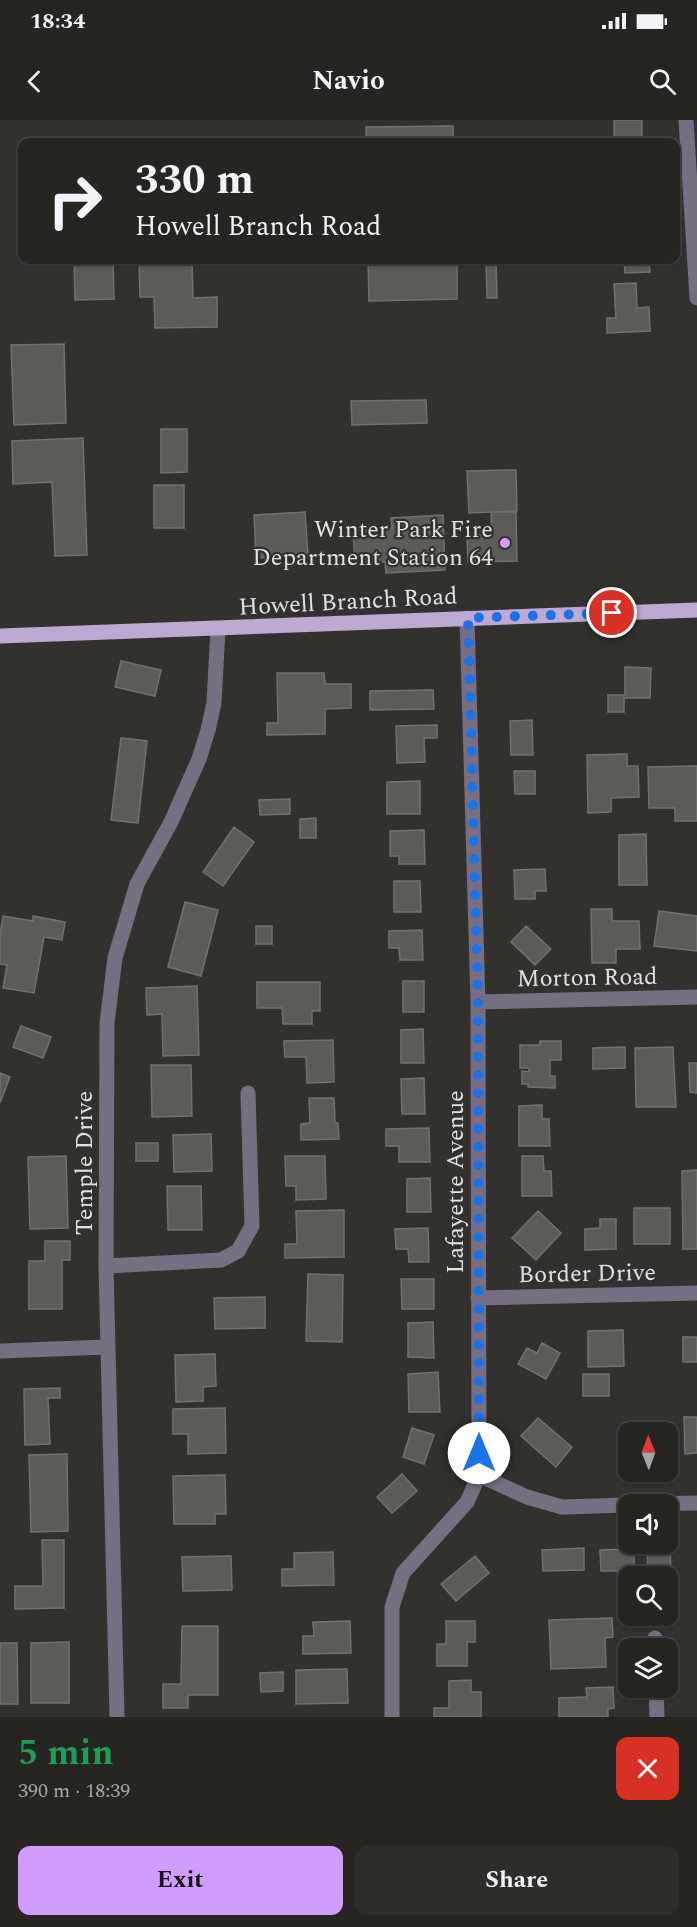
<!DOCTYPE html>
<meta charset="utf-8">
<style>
body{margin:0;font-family:Spectral,serif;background:#2e2d2a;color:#f1f3f6;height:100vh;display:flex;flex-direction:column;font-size:22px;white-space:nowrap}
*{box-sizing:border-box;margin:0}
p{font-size:20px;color:#a4a5a5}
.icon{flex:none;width:33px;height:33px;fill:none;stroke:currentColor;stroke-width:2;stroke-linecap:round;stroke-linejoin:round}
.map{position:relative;height:1597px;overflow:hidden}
.side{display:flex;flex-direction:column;background:#262522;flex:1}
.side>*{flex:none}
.hud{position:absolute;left:18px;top:18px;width:662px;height:126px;border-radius:12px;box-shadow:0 2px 4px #0004,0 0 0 2px #424240;background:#262522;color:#f1f3f6;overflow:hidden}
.needle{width:39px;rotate:359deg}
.fabs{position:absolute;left:618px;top:1302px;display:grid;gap:12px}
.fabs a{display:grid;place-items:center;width:60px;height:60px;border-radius:12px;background:#262522;box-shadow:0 2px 4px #0004,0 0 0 2px #424240;font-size:30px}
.pin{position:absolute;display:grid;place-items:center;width:51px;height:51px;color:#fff;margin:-26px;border:3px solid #fff;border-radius:50%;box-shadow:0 2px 6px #0007}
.me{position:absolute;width:66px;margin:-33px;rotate:0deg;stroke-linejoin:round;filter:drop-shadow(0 0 4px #0008)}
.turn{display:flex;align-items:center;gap:21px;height:126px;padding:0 18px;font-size:27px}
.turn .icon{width:78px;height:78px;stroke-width:2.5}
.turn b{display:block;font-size:42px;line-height:51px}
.round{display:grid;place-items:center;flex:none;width:63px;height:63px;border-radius:12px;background:#2e2d2a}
.overview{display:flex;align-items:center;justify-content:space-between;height:102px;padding:0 18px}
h1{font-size:36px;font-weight:700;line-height:45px;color:#1e9e55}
.cta{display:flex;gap:12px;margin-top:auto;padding:12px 18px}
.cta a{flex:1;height:69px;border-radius:12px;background:#d09dff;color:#111;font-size:24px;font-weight:700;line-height:69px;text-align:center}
.cta a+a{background:#2e2d2a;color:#f1f3f6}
.status{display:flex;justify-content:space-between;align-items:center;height:42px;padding:0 30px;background:#262522;direction:ltr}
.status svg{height:16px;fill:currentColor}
header{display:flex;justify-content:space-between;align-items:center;height:78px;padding:0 18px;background:#262522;font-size:27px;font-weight:700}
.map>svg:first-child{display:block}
</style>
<div class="status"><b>18:34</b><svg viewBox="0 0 49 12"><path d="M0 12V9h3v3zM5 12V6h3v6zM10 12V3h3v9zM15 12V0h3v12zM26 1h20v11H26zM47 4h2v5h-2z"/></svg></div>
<header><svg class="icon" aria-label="back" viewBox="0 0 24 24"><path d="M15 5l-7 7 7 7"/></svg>Navio<svg class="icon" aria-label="search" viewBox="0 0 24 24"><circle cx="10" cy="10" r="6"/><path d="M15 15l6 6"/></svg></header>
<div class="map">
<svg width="697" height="1597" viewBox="0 0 697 1597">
<rect width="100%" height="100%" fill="#33312e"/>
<path fill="#5d5b58" stroke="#73716e" stroke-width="1.5" d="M 614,0 L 642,0 L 642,22 L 614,22 Z
M 453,6 L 453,22 L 366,22 L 366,7 Z
M 74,140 L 113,140 L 114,179 L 75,180 Z
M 139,140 L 192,140 L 193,178 L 217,177 L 217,207 L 155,208 L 154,177 L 140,177 Z
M 368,140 L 457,140 L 457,179 L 369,181 Z
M 624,140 L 649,140 L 650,152 L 625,153 Z
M 486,141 L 496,141 L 497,178 L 487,178 Z
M 636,163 L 637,188 L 649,187 L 650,211 L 607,213 L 607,198 L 616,198 L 614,164 Z
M 64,224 L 66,303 L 14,305 L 11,225 Z
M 426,280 L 427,303 L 352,305 L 351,281 Z
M 161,309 L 187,309 L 187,352 L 161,353 Z
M 83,318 L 87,435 L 55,436 L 52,362 L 13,364 L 12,321 Z
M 516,350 L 517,391 L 469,393 L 467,351 Z
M 154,365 L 184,365 L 184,408 L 154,408 Z
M 305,392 L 308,435 L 256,438 L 254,395 Z
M 491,392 L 516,392 L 517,441 L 468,442 L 467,415 L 492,415 Z
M 443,395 L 445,450 L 386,453 L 385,442 L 355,443 L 353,410 L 392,408 L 391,398 Z
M 121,541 L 161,550 L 155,576 L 115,567 Z
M 625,547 L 651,548 L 650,578 L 624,578 L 624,592 L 608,592 L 608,575 L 625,575 Z
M 277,553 L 324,553 L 325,564 L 351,564 L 351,588 L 325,589 L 325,614 L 267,615 L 267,603 L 278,603 Z
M 433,570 L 434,589 L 370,590 L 370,571 Z
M 532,600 L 533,635 L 511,635 L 510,601 Z
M 437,605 L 437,618 L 424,618 L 425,642 L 397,643 L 396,606 Z
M 121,618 L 147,621 L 138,703 L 111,700 Z
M 627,634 L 627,646 L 638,646 L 639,677 L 611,678 L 611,692 L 588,693 L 587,635 Z
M 697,646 L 697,701 L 675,701 L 675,688 L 649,688 L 648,647 Z
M 514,651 L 535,651 L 535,674 L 515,674 Z
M 420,661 L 420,694 L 387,694 L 387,662 Z
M 290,679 L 290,694 L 260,695 L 259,680 Z
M 316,698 L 316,718 L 300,718 L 300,699 Z
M 234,707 L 254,722 L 223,766 L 203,752 Z
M 424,710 L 425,744 L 399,744 L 399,736 L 390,736 L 390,711 Z
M 646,714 L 647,765 L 619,765 L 619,715 Z
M 545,749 L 546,771 L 535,771 L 535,779 L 515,779 L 514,750 Z
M 394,761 L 420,761 L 421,792 L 394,792 Z
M 185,782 L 218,790 L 201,856 L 168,847 Z
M 591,789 L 612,789 L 612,801 L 639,801 L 640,829 L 616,829 L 616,843 L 592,843 Z
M 659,791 L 697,796 L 697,831 L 654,826 Z
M 3,796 L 33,801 L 33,796 L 65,802 L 62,820 L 44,817 L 34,873 L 3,868 L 7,845 L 0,844 L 0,815 Z
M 256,806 L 272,806 L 272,824 L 256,824 Z
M 526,806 L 551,829 L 535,845 L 511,822 Z
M 422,810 L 423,840 L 400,840 L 399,828 L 389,828 L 389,811 Z
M 403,861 L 424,861 L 424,892 L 403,892 Z
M 257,862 L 320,862 L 320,891 L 312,891 L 312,904 L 283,904 L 282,888 L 257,888 Z
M 197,866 L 199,935 L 163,936 L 162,894 L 147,895 L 146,868 Z
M 21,906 L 51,917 L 43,938 L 13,927 Z
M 423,909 L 424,943 L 401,943 L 401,910 Z
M 333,920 L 334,962 L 307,963 L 306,937 L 285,937 L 284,921 Z
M 540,921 L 561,921 L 561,940 L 550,940 L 550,956 L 555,956 L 555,968 L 528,967 L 528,964 L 522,964 L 522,951 L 529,952 L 529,948 L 520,948 L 520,925 L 540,925 Z
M 625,927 L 625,948 L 593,949 L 593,928 Z
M 673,927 L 676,987 L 636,987 L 635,928 Z
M 689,943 L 697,943 L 697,973 L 690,972 Z
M 151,945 L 191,945 L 192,996 L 152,997 Z
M 0,953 L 10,957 L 0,983 Z
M 424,958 L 425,994 L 402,994 L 401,959 Z
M 309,978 L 334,978 L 335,1003 L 338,1003 L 339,1019 L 301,1020 L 301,1004 L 310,1003 Z
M 542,985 L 542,999 L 549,999 L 550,1026 L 519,1026 L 519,986 Z
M 429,1008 L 430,1042 L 399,1042 L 399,1026 L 386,1026 L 386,1009 Z
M 211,1014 L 212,1051 L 174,1052 L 173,1015 Z
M 136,1023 L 158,1023 L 158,1041 L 136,1041 Z
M 66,1036 L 68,1108 L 30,1109 L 28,1037 Z
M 285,1036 L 325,1036 L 326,1079 L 296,1080 L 296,1066 L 286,1066 Z
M 522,1036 L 543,1036 L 544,1051 L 551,1051 L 552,1076 L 522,1076 Z
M 697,1050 L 697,1129 L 683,1129 L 682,1051 Z
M 430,1058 L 431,1092 L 407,1092 L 407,1059 Z
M 167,1066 L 201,1066 L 202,1110 L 168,1110 Z
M 634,1088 L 670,1088 L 670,1124 L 634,1124 Z
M 344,1090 L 344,1137 L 285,1138 L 285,1124 L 297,1124 L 296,1091 Z
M 538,1091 L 561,1113 L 536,1140 L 512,1118 Z
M 600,1099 L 616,1099 L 616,1129 L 585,1130 L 585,1109 L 600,1108 Z
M 428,1108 L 429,1142 L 409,1142 L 408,1129 L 396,1129 L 395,1109 Z
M 45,1121 L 70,1121 L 70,1140 L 62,1140 L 62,1189 L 29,1189 L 29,1141 L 45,1141 Z
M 308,1154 L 343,1155 L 342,1222 L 306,1221 Z
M 401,1159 L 434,1159 L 434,1189 L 402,1189 Z
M 265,1177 L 265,1208 L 215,1209 L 214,1178 Z
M 433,1202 L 434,1238 L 408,1237 L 408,1203 Z
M 623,1210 L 624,1246 L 588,1247 L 588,1211 Z
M 683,1217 L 697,1217 L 697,1242 L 683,1242 Z
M 542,1223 L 560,1233 L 546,1259 L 518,1244 L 527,1228 L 537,1233 Z
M 215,1234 L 216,1266 L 203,1267 L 203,1281 L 176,1282 L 175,1235 Z
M 438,1252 L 440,1292 L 409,1292 L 408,1254 Z
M 583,1254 L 609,1254 L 609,1276 L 583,1276 Z
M 60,1268 L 60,1278 L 48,1278 L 50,1324 L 25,1325 L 24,1269 Z
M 225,1288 L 226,1333 L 188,1334 L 188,1314 L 173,1314 L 173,1289 Z
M 684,1297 L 697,1297 L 697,1333 L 685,1334 Z
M 538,1298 L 572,1327 L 556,1347 L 521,1316 Z
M 668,1304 L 669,1340 L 668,1340 L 668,1312 L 651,1312 L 651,1305 Z
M 412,1308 L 434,1315 L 424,1344 L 403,1337 Z
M 67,1334 L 68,1411 L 31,1412 L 29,1335 Z
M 402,1354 L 417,1371 L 392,1393 L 377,1377 Z
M 225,1355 L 226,1394 L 215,1394 L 215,1404 L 174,1404 L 173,1356 Z
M 42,1420 L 64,1420 L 64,1488 L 15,1489 L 15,1466 L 43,1466 Z
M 670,1426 L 671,1450 L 660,1450 L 661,1456 L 648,1456 L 647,1427 Z
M 584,1428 L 584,1450 L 543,1451 L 542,1430 Z
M 634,1429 L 634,1451 L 601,1451 L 600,1430 Z
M 333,1432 L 334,1465 L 282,1466 L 282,1449 L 294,1449 L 294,1433 Z
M 231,1436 L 232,1470 L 183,1471 L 182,1437 Z
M 475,1436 L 489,1453 L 456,1481 L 441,1464 Z
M 612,1498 L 613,1517 L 605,1518 L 606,1547 L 551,1549 L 549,1500 Z
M 350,1501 L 351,1533 L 303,1534 L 303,1516 L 314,1516 L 313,1502 Z
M 446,1501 L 475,1501 L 475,1522 L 467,1522 L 467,1546 L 437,1546 L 437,1524 L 446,1524 Z
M 182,1506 L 218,1506 L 218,1575 L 188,1575 L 188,1588 L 163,1588 L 163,1564 L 181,1564 Z
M 69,1522 L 69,1583 L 31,1583 L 31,1523 Z
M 0,1523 L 17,1523 L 18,1584 L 0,1584 Z
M 347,1549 L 348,1583 L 296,1584 L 296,1550 Z
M 283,1552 L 283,1571 L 261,1572 L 260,1553 Z
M 471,1560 L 471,1572 L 481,1572 L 481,1597 L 434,1597 L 434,1588 L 449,1588 L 449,1561 Z
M 613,1567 L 614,1588 L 608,1589 L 608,1597 L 559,1597 L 559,1578 L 587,1577 L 586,1568 Z"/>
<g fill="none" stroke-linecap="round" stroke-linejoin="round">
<path stroke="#776e81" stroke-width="15" d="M 686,0 L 697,178
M 478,882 L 697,877
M 106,1146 L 221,1140 L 238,1131 L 252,1106 L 248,973
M 478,1178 L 697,1173
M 0,1231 L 107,1227
M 479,1355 L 527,1377 L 562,1387 L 628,1385
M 646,1384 L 697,1383
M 655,1518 L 655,1528
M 656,1568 L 657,1597
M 117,1597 L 106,1146 L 107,903 L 115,838 L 137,764 L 171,702 L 199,639 L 208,610 L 214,583 L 218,509
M 392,1597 L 392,1487 L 403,1453 L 467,1382 L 479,1355 L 478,882 L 467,498"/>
<path stroke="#bda9d1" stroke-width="15" d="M 0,516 L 697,490"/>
</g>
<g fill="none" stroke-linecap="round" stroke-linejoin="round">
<path stroke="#1a73e8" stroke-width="10" stroke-dasharray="0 18" d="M 479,1333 L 478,882 L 468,498 L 612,493"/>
</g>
<circle fill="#d09dff" stroke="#33312e" stroke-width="2" cx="505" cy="423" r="6"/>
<g text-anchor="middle" stroke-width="4.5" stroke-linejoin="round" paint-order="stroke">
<g font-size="24" fill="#e2e1e0" stroke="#33312e" text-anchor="end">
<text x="493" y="417">Winter Park Fire<tspan x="493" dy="28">Department Station 64</tspan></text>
</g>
<g font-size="24" fill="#e2e1e0" stroke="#33312e">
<text transform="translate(348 481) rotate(-3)" y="8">Howell Branch Road</text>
<text transform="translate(587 857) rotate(-1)" y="8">Morton Road</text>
<text transform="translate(84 1043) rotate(-90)" y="8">Temple Drive</text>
<text transform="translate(455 1062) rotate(-90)" y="8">Lafayette Avenue</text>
<text transform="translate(587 1153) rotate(-1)" y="8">Border Drive</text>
</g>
</g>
</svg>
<div class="fabs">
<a><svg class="needle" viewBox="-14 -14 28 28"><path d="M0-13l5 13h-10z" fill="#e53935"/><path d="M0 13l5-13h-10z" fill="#a4a5a5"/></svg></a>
<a><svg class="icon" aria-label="sound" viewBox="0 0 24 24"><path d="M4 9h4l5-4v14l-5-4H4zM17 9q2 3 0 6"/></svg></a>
<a><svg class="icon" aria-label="search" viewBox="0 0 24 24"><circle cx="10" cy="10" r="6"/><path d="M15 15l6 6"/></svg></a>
<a><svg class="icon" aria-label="layers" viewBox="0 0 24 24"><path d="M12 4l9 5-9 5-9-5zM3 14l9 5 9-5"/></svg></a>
</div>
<div class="pin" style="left:612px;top:493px;background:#d93025"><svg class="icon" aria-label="arrive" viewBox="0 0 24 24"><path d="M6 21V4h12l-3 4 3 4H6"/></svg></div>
<svg class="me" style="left:479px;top:1333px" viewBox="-20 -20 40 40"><circle r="19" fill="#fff"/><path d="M0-13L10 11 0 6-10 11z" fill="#1a73e8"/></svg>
<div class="hud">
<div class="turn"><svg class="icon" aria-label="right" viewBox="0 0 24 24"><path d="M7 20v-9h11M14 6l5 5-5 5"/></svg><div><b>330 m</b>Howell Branch Road</div></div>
</div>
</div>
<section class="side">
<div class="overview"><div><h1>5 min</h1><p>390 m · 18:39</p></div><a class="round" style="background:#d93025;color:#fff"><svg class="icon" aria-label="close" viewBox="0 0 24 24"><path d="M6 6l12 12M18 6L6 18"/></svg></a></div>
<div class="cta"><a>Exit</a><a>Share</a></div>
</section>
